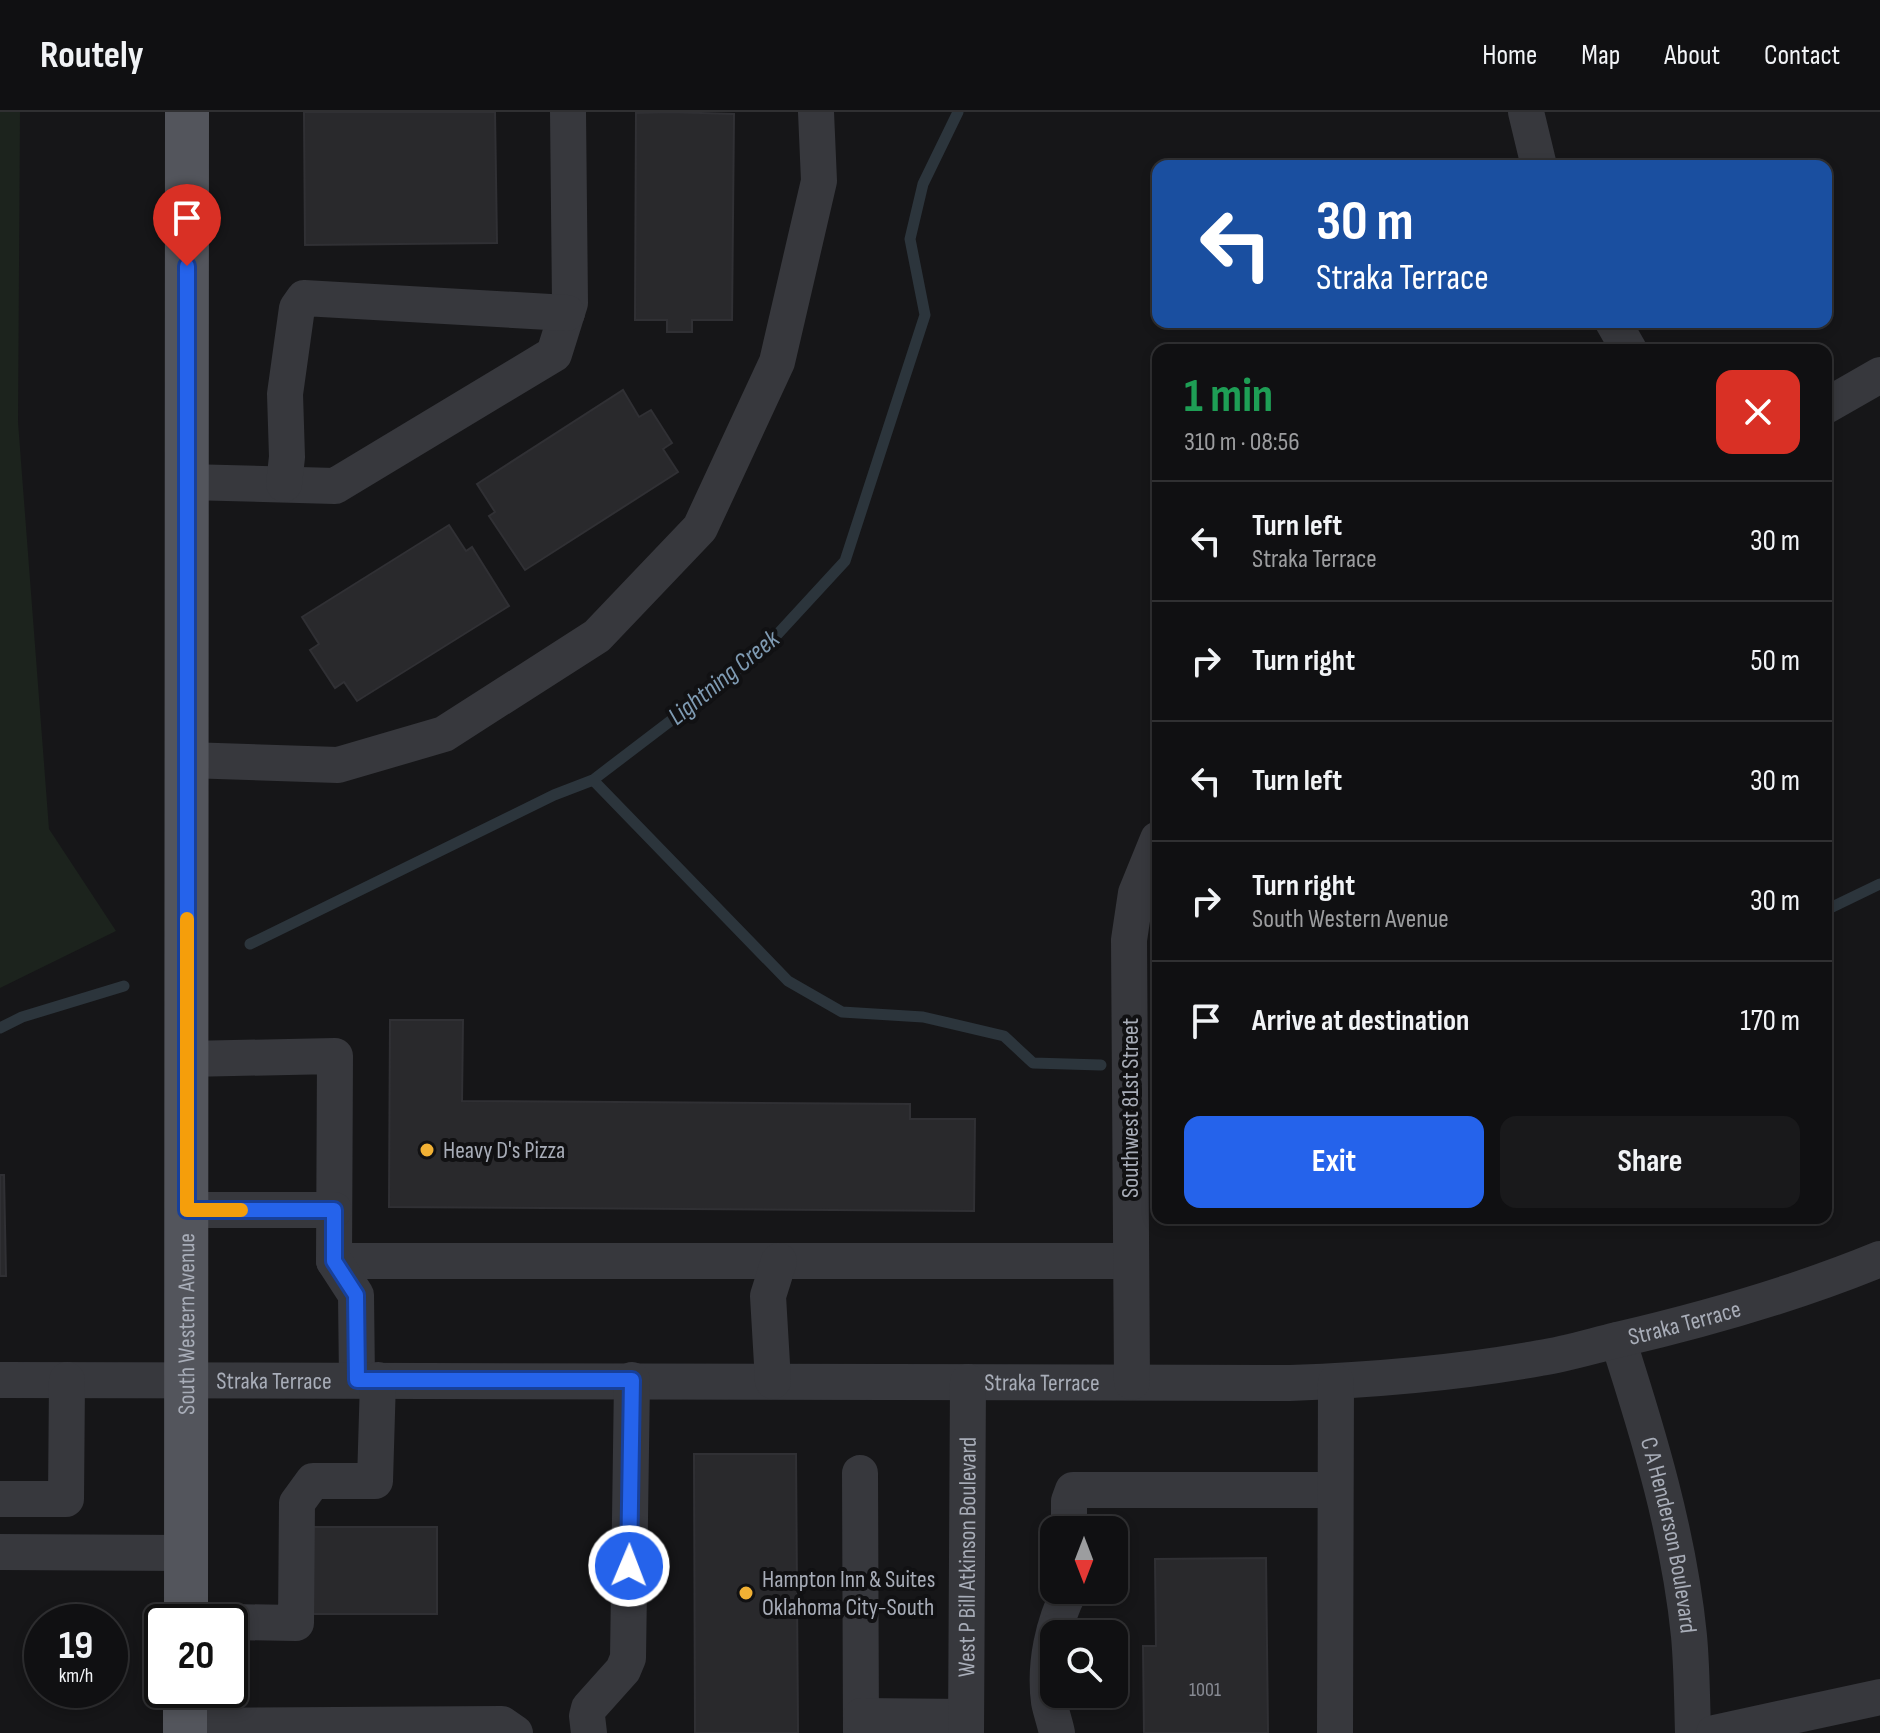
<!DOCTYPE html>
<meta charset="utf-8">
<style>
body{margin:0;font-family:"Sofia Sans Condensed",sans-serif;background:#19191b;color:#f1f3f6;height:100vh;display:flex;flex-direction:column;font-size:30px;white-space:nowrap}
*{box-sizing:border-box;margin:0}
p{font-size:26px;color:#9c9d9f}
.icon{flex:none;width:44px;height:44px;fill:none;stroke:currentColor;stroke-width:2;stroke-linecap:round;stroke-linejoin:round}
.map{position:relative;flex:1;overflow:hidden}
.panel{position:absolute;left:1152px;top:232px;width:680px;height:880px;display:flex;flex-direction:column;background:#101012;border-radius:16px;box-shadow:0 4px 12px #0003,0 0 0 2px #303032}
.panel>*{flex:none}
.top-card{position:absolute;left:1152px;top:48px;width:680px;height:168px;border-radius:16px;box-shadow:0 4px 12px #0003,0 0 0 2px #303032;background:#1a4fa0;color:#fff;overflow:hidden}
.needle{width:52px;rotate:180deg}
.tools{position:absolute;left:1040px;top:1404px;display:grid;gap:16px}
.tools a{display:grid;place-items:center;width:88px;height:88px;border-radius:16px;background:#101012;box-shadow:0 4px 12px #0003,0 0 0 2px #303032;font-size:40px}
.speed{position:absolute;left:24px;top:1492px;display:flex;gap:16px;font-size:40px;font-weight:700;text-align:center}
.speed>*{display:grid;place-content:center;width:104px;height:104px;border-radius:50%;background:#101012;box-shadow:0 4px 12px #0003,0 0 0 2px #303032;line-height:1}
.speed small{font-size:20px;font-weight:400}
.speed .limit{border:4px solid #111;border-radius:12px;background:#fff;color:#111}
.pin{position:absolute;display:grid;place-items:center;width:68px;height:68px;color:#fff;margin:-82px -34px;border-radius:50% 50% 50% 0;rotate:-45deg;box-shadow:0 0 8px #0007}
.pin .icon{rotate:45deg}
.me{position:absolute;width:88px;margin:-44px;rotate:1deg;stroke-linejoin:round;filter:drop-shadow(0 0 6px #0008)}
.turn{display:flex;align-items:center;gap:28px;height:168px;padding:0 32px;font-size:36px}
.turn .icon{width:104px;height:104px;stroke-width:2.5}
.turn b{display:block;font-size:56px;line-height:68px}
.round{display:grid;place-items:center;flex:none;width:84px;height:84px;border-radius:16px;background:#19191b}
.head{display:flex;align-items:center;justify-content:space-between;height:136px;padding:0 32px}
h1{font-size:48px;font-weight:700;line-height:60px;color:#1e9e55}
.action{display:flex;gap:16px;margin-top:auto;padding:16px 32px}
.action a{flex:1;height:92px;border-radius:16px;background:#2563eb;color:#fff;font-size:32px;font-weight:700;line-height:92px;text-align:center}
.action a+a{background:#19191b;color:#f1f3f6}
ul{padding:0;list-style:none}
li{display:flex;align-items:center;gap:24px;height:120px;padding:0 32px;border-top:2px solid #303032}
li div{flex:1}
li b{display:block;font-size:30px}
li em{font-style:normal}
header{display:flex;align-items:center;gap:48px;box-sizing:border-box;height:112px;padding:0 40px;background:#101012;border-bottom:2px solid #303032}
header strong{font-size:38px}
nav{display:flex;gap:44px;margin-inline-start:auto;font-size:28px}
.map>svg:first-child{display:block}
</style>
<header>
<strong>Routely</strong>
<nav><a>Home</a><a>Map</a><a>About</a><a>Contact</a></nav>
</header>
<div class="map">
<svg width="1880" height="1621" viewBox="0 0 1880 1621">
<rect width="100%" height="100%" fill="#161618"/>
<path fill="#1c231d" d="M 0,0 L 20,0 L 18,310 L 49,717 L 116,819 L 0,876 Z"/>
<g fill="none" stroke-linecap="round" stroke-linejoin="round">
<path stroke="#2c353c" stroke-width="11" d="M 593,668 L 788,869 L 842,900 L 923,905 L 1004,924 L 1033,951 L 1101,953
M 1826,798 L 1880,772
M 250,832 L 554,683 L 593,668 L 762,539 L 845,449 L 925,203 L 910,127 L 923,72 L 958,0
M 0,916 L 22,905 L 124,874"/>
</g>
<path fill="#29292c" stroke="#303034" stroke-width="2" d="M 304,0 L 495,0 L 497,131 L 305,133 Z
M 669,0 L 734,2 L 732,208 L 692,208 L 692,220 L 667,220 L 667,208 L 635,208 L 636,1 Z
M 623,278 L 639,305 L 651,298 L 672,331 L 663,337 L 678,360 L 525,458 L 489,404 L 495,400 L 477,372 Z
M 449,413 L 466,439 L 472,435 L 509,494 L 357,589 L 344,570 L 335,576 L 310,538 L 319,532 L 302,505 Z
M 390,908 L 463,908 L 462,989 L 910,992 L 910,1007 L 975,1007 L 974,1099 L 389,1095 Z
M 0,1063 L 4,1063 L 6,1164 L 0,1164 Z
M 694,1342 L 796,1342 L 798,1621 L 695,1621 Z
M 308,1415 L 437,1415 L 437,1502 L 308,1502 Z
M 1266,1446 L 1268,1621 L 1144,1621 L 1143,1534 L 1156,1534 L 1155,1447 Z"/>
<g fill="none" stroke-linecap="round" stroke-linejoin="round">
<g stroke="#37383d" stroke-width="36">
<path d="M 1526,0 L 1539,54"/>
<path d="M 1613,210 L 1629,238"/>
<path d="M 1826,294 L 1880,263"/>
<path d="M 187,370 L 335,374 L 554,242 L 570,191 L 568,0"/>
<path d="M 284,372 L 287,345 L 285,282 L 297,196 L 304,186 L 567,201"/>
<path d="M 187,648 L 338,653 L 444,622 L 597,524 L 700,416 L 777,250 L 819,69 L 816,0"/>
<path d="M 187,947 L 335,944 L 334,1149 L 1131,1149"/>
<path d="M 187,1098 L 334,1098"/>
<path d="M 334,1149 L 356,1183 L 357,1268"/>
<path id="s1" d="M 1618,1228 C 1649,1324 1679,1423 1689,1524 C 1692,1556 1692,1589 1693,1621"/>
<path id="s2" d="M 0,1268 L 1290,1271 C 1373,1268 1458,1261 1540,1246 C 1566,1242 1592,1234 1617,1228 C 1707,1207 1795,1182 1880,1147"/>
<path d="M 773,1269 L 768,1184 L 779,1149"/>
<path d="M 1132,1270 L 1129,828 L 1136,781 L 1158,727"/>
<path d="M 860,1361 L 861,1621"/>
<path d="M 0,1387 L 66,1387 L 67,1268"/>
<path d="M 1069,1418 L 1069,1389 L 1073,1378 L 1335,1378"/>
<path d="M 0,1440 L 186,1441"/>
<path d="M 230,1510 L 296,1511 L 297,1391 L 313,1369 L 375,1369 L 378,1268"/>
<path d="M 861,1604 L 966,1605"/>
<path d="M 185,1614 L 502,1612 L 515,1621"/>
<path d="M 589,1621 L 587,1604 L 589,1596 L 623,1558 L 628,1546 L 632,1268"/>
<path id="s3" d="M 966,1621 L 968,1270"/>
<path d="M 1057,1621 C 1055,1611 1051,1600 1049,1590 C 1044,1552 1053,1511 1070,1478"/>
<path d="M 1335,1621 L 1336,1270"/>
<path d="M 1714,1621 L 1880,1585"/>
</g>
<g stroke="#53555c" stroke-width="44">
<path id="s4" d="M 186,1510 L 187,0"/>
<path d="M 185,1621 L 185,1578"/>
</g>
</g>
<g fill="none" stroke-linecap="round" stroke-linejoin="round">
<defs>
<path id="route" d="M 187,154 L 187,1098 L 334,1098 L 334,1149 L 356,1183 L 357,1268 L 632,1268 L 629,1454"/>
</defs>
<use href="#route" stroke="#184099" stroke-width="20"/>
<use href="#route" stroke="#2563eb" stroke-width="14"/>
<path stroke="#f59e0b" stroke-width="14" d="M 187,807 L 187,1098 L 241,1098"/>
</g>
<g fill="#f2b134" stroke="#111113" stroke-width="3">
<circle cx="427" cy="1038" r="8"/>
<circle cx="746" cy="1481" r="8"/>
</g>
<g text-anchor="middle" stroke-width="8" stroke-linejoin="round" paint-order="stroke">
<g font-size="20" fill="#888b94">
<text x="1205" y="1584">1001</text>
</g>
<g font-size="24" fill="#a8adb8" stroke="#111113">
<text transform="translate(1130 996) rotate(-90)" y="8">Southwest 81st Street</text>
<text dy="8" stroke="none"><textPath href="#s4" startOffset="298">South Western Avenue</textPath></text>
<text dy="8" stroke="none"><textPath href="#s2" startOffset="1690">Straka Terrace</textPath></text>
<text dy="8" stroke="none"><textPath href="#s2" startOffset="274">Straka Terrace</textPath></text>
<text dy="8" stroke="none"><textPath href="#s2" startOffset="1042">Straka Terrace</textPath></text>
<text dy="8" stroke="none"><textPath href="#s1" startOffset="202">C A Henderson Boulevard</textPath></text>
<text dy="8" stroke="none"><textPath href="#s3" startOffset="176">West P Bill Atkinson Boulevard</textPath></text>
</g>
<g font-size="24" fill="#a8adb8" stroke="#111113" text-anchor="start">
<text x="443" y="1046">Heavy D's Pizza</text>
<text x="762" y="1475">Hampton Inn &amp; Suites<tspan x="762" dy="28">Oklahoma City-South</tspan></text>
</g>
<g font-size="26" font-style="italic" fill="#7f9bb3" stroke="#111113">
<text transform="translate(723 565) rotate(-39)" y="9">Lightning Creek</text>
</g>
</g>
</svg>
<div class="tools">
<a><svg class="needle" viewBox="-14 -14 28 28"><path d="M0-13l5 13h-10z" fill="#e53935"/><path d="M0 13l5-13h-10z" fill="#9c9d9f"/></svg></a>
<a><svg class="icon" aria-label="search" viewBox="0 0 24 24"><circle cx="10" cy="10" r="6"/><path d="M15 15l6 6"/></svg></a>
</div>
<div class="speed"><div>19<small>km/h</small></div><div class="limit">20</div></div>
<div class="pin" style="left:187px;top:154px;background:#d93025"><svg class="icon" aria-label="arrive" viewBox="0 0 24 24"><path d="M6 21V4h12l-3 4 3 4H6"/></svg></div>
<svg class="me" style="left:629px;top:1454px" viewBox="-20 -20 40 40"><circle r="17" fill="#2563eb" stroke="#fff" stroke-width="3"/><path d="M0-11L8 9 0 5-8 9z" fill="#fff"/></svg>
<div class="top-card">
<div class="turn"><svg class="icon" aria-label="left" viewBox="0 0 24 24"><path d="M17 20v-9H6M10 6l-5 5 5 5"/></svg><div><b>30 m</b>Straka Terrace</div></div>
</div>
<section class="panel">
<div class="head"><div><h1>1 min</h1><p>310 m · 08:56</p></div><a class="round" style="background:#d93025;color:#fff"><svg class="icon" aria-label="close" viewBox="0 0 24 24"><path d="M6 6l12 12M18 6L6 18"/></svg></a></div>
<ul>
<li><svg class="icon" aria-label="left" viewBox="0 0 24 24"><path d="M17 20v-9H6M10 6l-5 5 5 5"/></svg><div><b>Turn left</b><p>Straka Terrace</p></div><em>30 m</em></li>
<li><svg class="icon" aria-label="right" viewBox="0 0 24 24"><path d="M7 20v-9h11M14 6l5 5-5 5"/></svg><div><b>Turn right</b></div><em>50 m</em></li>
<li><svg class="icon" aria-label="left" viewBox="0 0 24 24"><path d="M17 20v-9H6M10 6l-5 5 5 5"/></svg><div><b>Turn left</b></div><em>30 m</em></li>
<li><svg class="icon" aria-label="right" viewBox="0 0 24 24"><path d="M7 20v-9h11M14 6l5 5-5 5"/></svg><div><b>Turn right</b><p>South Western Avenue</p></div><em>30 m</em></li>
<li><svg class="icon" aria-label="arrive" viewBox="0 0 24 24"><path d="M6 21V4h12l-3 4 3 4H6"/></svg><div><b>Arrive at destination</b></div><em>170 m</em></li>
</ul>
<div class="action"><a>Exit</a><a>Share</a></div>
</section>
</div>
